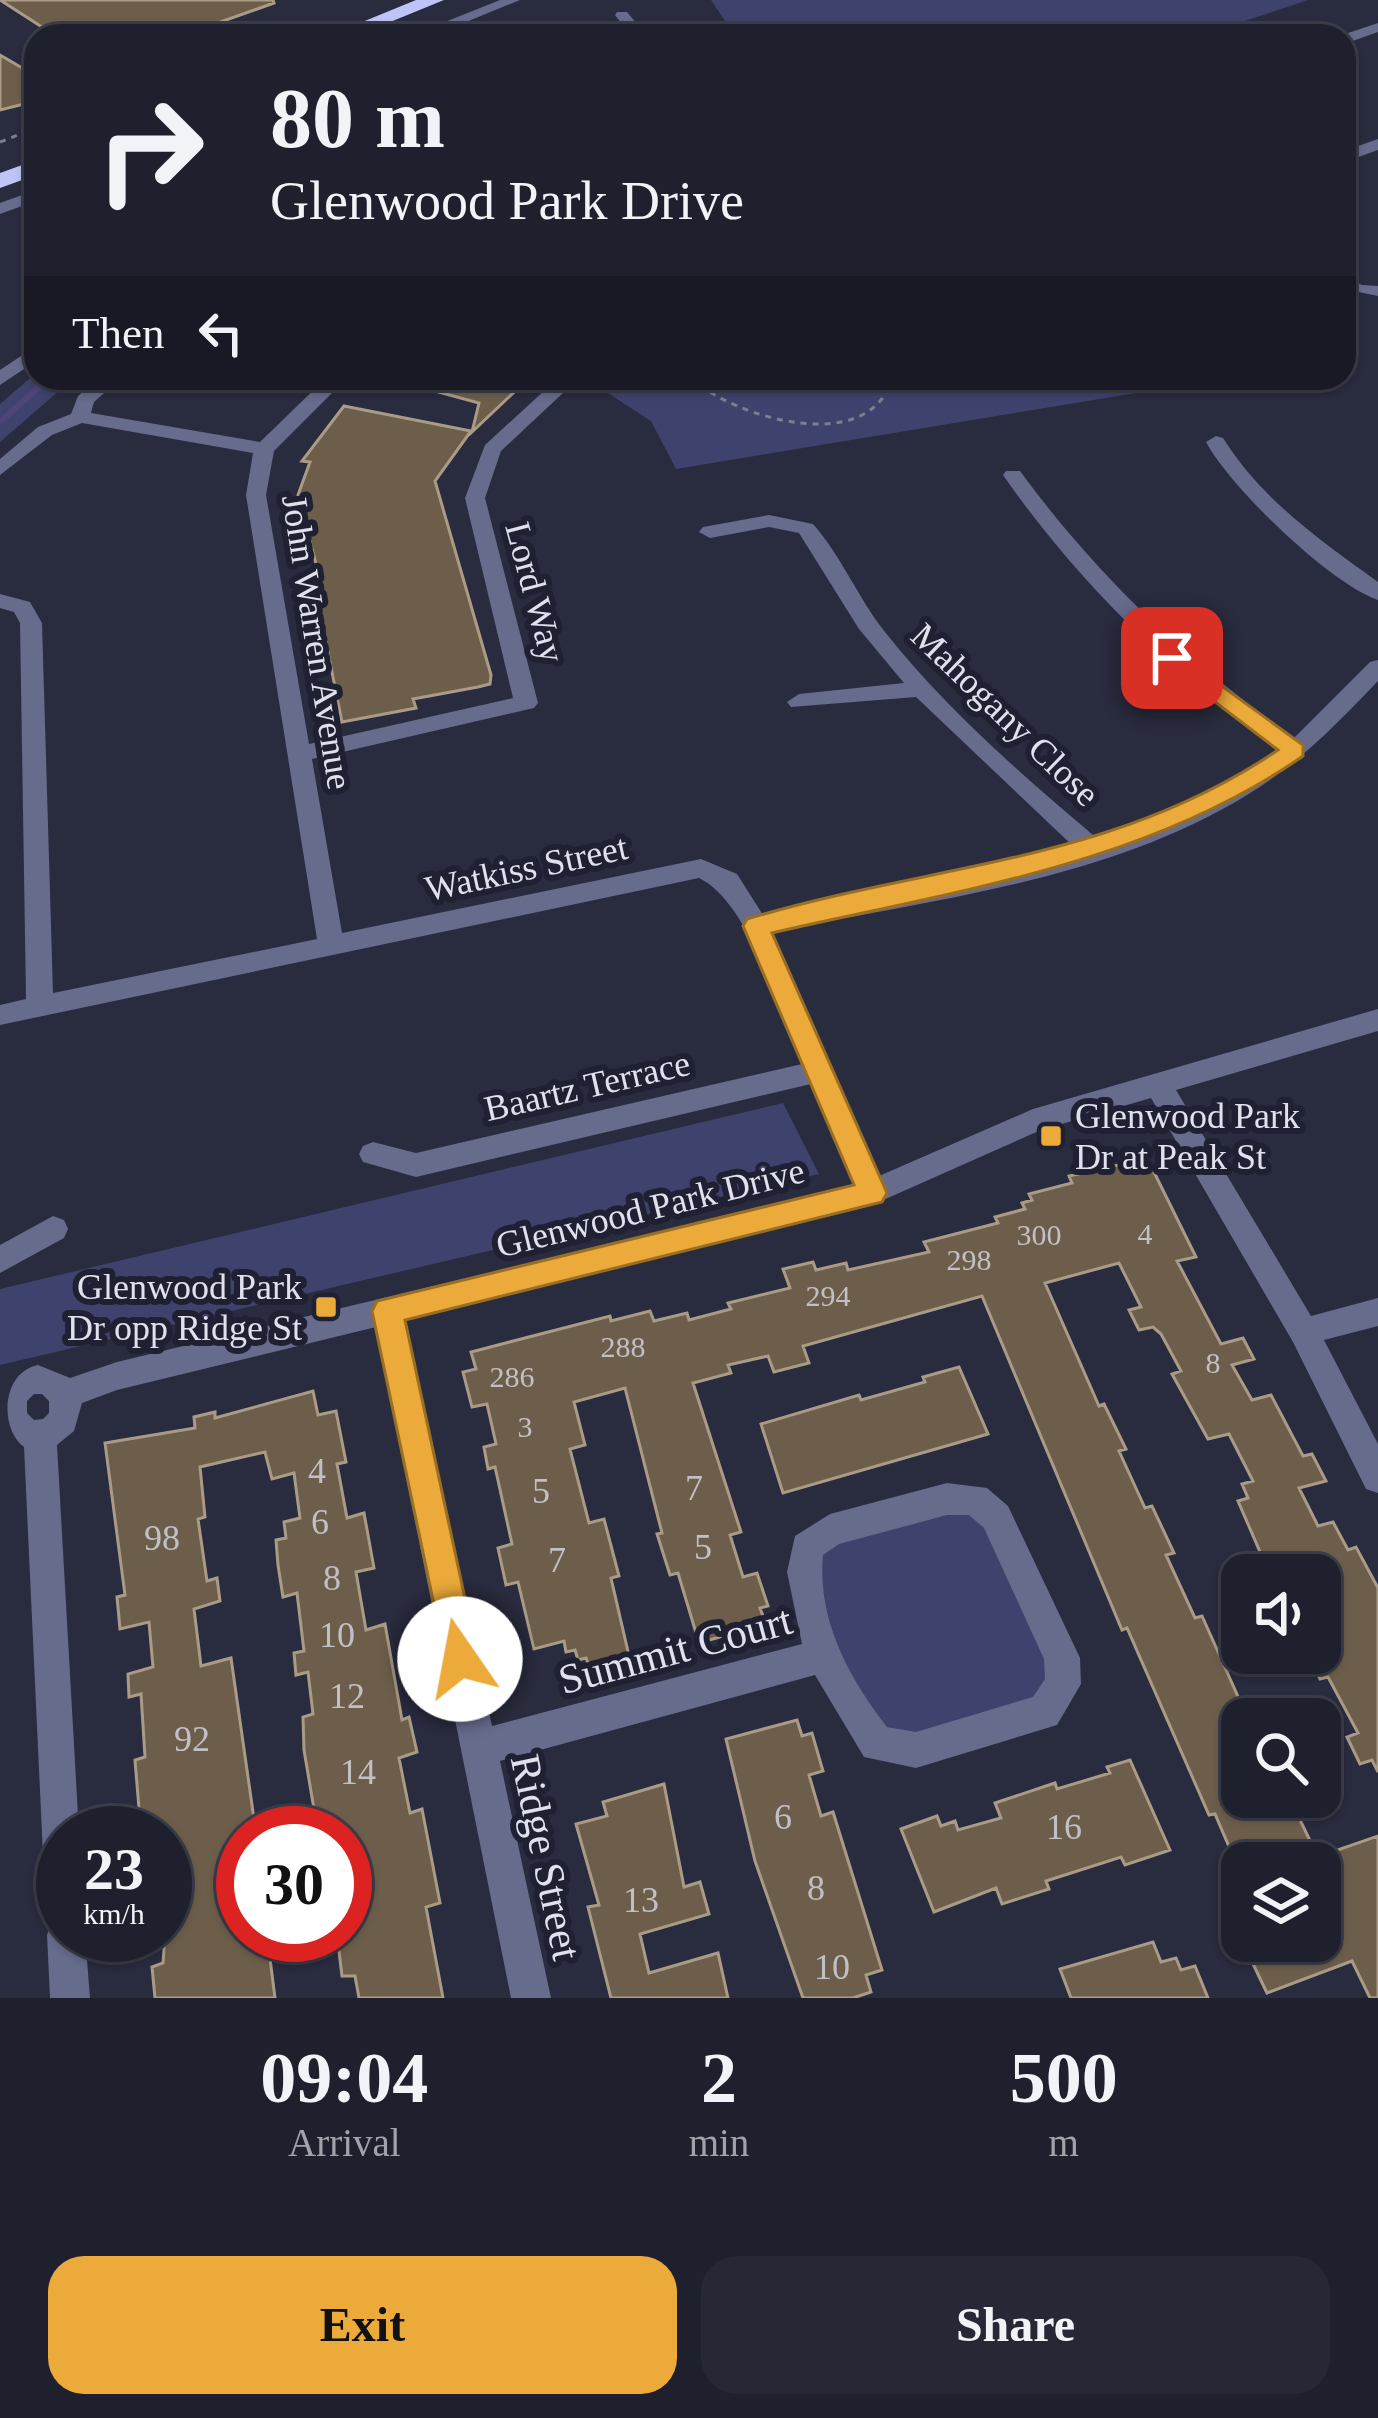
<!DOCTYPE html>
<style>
body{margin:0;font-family:Georgia,serif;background:#272836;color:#f1f3f6;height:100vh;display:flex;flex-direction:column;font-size:45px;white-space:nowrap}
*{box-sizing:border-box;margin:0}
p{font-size:39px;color:#a1a3aa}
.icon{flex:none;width:66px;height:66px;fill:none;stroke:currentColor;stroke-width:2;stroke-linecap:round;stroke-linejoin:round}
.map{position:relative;height:1998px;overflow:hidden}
.sheet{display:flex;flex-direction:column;background:#1f202e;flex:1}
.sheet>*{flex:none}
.banner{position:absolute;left:24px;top:24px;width:1332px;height:366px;border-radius:36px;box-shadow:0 3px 9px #0004,0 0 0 3px #3c3e4a;background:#1f202e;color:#f1f3f6;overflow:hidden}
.fabs{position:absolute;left:1221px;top:1554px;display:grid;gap:24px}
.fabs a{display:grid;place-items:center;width:120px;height:120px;border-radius:24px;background:#1f202e;box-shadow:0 3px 9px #0004,0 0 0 3px #3c3e4a;font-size:60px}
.speed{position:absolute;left:36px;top:1806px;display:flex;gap:24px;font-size:60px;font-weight:700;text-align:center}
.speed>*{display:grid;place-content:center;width:156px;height:156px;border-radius:50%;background:#1f202e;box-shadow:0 3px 9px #0004,0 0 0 3px #3c3e4a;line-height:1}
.speed small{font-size:30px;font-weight:400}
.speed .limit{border:18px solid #d22;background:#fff;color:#111}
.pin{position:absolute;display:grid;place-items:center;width:102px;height:102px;color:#fff;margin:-51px;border-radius:24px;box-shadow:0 6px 18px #0006}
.me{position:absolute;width:132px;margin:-66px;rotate:348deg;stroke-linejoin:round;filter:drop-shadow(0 0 9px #0008)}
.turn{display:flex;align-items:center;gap:42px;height:252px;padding:0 48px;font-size:54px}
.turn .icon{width:156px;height:156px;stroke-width:2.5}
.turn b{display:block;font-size:84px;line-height:102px}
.then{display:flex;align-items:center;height:114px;padding:0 48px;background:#0003;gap:24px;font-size:45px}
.eta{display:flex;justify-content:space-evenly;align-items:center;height:204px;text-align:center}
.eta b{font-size:72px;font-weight:700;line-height:84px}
.cta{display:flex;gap:24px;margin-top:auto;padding:24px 48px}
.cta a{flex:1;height:138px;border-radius:36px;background:#ebaa39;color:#111;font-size:48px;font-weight:700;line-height:138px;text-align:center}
.cta a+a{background:#272836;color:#f1f3f6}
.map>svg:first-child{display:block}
</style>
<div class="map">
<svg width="1378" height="1998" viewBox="0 0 1378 1998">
<rect width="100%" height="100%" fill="#292b3e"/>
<path fill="#3e426d" d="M 711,0 L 1308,0 L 1200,36 L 735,36 Z
M 36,373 L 36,378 L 74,378 L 0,442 L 0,404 Z
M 613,378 L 1227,378 L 676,469 L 651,421 L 600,388 Z
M 783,1103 L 819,1174 L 0,1365 L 0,1289 Z
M 975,1499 L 1063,1684 L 916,1750 L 853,1714 L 807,1547 Z"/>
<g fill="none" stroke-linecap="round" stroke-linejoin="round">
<path stroke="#4d4477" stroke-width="6" d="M 0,422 L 49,378"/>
</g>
<path fill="#6c5e4b" stroke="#aa9b86" stroke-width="3" d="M 0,0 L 273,0 L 274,3 L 181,36 L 56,36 Z
M 0,55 L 36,76 L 36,101 L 0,110 Z
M 413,378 L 529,378 L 472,432 L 479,403 L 413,385 Z
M 344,406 L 471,431 L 435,481 L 491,675 L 490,684 L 478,687 L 413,699 L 416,708 L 342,722 L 319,607 L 324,606 L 320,579 L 298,495 L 310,462 L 302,461 Z
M 1123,1164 L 1127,1171 L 1151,1166 L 1196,1257 L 1177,1261 L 1221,1344 L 1243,1338 L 1254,1359 L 1232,1365 L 1252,1400 L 1271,1395 L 1303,1456 L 1312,1454 L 1326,1481 L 1299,1488 L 1318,1526 L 1333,1522 L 1348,1550 L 1356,1547 L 1378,1588 L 1378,1772 L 1372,1760 L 1360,1764 L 1347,1737 L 1358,1733 L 1328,1677 L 1320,1679 L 1307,1653 L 1320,1653 L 1320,1575 L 1270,1575 L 1238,1501 L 1248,1498 L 1242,1484 L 1253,1481 L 1229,1434 L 1208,1439 L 1172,1374 L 1181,1371 L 1161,1334 L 1153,1327 L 1139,1330 L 1129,1310 L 1141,1307 L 1119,1263 L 1045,1283 L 1099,1406 L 1104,1404 L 1126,1449 L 1119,1451 L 1145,1508 L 1152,1506 L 1174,1553 L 1166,1555 L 1195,1618 L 1202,1616 L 1248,1719 L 1242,1719 L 1242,1797 L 1289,1797 L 1317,1855 L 1292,1863 L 1236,1863 L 1215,1814 L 1209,1815 L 1127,1628 L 1122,1630 L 982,1296 L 803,1346 L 809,1363 L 774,1372 L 768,1356 L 728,1365 L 731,1373 L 693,1383 L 741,1532 L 730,1535 L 743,1577 L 757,1573 L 768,1606 L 760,1608 L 766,1624 L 699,1643 L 678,1573 L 670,1575 L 657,1534 L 662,1533 L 625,1388 L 574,1402 L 585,1445 L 570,1449 L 589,1523 L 604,1519 L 619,1576 L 611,1578 L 629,1656 L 589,1666 L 586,1658 L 578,1660 L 575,1650 L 566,1652 L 564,1641 L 534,1649 L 518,1582 L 506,1585 L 498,1548 L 512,1544 L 495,1467 L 488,1469 L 484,1447 L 496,1444 L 487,1404 L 472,1407 L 463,1372 L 476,1369 L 471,1352 L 610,1316 L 611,1321 L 650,1311 L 654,1321 L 687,1313 L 689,1320 L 731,1309 L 728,1303 L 790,1288 L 783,1269 L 813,1262 L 816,1270 L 846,1263 L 848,1270 L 929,1252 L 924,1242 L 998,1223 L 995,1217 L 1025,1209 L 1022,1203 L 1032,1200 L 1029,1194 L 1072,1183 L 1069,1176 Z
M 959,1367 L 988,1434 L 783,1493 L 761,1424 L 859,1395 L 861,1400 L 925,1382 L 923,1377 Z
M 313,1391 L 318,1415 L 336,1411 L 346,1462 L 337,1464 L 347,1518 L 364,1513 L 374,1568 L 356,1572 L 366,1630 L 385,1624 L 402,1720 L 409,1717 L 417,1752 L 399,1758 L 410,1813 L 422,1809 L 440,1903 L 426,1907 L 443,1998 L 359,1998 L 355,1976 L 342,1976 L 337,1935 L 345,1935 L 345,1833 L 318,1833 L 304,1750 L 303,1717 L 313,1714 L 308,1672 L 296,1675 L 294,1653 L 304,1651 L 297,1593 L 283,1597 L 278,1565 L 276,1540 L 286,1538 L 284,1522 L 300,1518 L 294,1473 L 272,1479 L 265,1452 L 200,1467 L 205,1517 L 198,1519 L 207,1581 L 217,1578 L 220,1601 L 194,1609 L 201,1666 L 231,1658 L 256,1833 L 243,1833 L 243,1935 L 267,1935 L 275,1998 L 155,1998 L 152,1967 L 163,1963 L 165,1936 L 165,1833 L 141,1833 L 135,1760 L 145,1757 L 141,1694 L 129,1697 L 128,1674 L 153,1667 L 149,1622 L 120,1629 L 117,1597 L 125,1595 L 105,1443 L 195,1428 L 194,1417 L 215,1412 L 215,1418 Z
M 797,1720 L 802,1736 L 812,1733 L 823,1771 L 809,1775 L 821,1816 L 833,1812 L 882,1970 L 866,1975 L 871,1992 L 853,1998 L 803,1998 L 755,1861 L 726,1739 Z
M 1130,1760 L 1170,1850 L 1125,1865 L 1121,1857 L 1046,1881 L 1049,1889 L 1002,1904 L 996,1888 L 934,1912 L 901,1829 L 937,1816 L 941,1826 L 955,1821 L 958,1830 L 1001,1818 L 995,1803 L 1055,1783 L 1057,1789 L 1110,1773 L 1107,1767 Z
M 664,1784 L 684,1887 L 700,1882 L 709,1914 L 640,1934 L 649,1973 L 718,1953 L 728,1998 L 611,1998 L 588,1907 L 599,1905 L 576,1824 L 607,1816 L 603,1802 Z
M 1378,1836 L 1378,1998 L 1370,1998 L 1352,1961 L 1267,1993 L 1242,1941 L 1342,1941 L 1320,1895 L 1320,1856 Z
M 1153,1942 L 1161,1962 L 1176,1958 L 1181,1970 L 1195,1966 L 1208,1998 L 1071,1998 L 1060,1969 Z"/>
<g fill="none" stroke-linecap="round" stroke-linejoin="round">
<path stroke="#7d7f8f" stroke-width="3" stroke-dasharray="6 6" stroke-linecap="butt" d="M 292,36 L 320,27
M 0,142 L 36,128
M 691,378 C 736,419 870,457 892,378
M 828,378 L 836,378"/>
<path fill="#676b8c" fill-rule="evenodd" d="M 500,0 L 520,0 L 432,36 L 410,36 Z
M 617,12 L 627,12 L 647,36 L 631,36 L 615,15 Z
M 1378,23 L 1378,32 L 1344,44 L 1344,36 L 1339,36 Z
M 1378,139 L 1378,150 L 1344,162 L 1344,151 Z
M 36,190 L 36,201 L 0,214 L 0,203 Z
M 1344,276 L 1362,285 L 1378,286 L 1378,296 L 1344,289 Z
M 36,346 L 36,361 L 0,385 L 0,370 Z
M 99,378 L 121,378 L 94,402 L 91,413 L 260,442 L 326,378 L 347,378 L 274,451 L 266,495 L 309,744 L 513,698 L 465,498 L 485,445 L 558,378 L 579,378 L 501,451 L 485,498 L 538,703 L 534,708 L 312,759 L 342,933 L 701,859 L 737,874 L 763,915 L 965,875 L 1074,847 L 916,697 L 791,707 L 787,702 L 799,694 L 904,683 L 859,629 L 799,533 L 769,527 L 710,538 L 699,532 L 703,527 L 769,515 L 813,524 C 842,557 858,598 885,632 C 947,710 1023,776 1099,840 C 1163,816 1221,789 1278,750 C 1171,672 1079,584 1003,475 L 1006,471 L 1020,471 C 1097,576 1188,662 1294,738 L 1370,662 L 1378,660 L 1378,681 C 1337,724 1298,764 1247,795 C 1107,881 930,900 772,932 L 879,1176 L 1033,1109 L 1378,1009 L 1378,1031 L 1176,1090 L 1311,1316 L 1378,1298 L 1378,1326 L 1324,1340 L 1378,1444 L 1378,1493 L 1366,1489 L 1293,1342 L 1151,1098 L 1041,1130 L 872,1205 L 405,1320 L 492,1726 L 802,1644 L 787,1572 L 795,1536 L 830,1514 L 947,1483 L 987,1488 L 1008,1506 L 1080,1658 L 1081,1684 L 1057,1725 L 916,1768 L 864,1757 L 815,1675 L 500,1761 L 551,1998 L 511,1998 L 376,1327 L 117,1390 L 82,1403 L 74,1431 L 57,1445 L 79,1833 L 63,1833 L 63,1896 L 50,1890 L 44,1877 L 24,1447 C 0,1430 0,1373 38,1365 L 70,1378 L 117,1362 L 854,1185 L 811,1084 L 416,1177 L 363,1162 L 359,1154 L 363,1146 L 373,1142 L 416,1153 L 802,1064 C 780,1012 749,902 699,878 L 0,1025 L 0,1005 L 26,999 L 20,623 L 14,612 L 0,608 L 0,594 L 30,602 L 42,623 L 53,993 L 317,939 L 246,495 L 253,453 L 82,423 L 52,435 L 0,475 L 0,459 L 38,427 L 71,414 L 78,396 ZM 34,1394 L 42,1394 L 49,1401 L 49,1413 L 43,1419 L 34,1420 L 27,1413 L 27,1401 ZM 947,1515 L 969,1515 L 984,1528 L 1044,1659 L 1045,1679 L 1033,1697 L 916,1732 L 887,1727 C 849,1678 817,1620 823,1555 L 839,1544 Z
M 1216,436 L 1223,438 C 1262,500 1320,540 1378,582 L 1378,600 C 1330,584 1230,487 1206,442 Z
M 53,1216 L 64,1220 L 68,1229 L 64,1238 L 0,1273 L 0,1245 Z
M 63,1917 L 63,1935 L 85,1935 L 90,1998 L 50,1998 L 47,1935 L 52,1921 Z"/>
<path fill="#bec4f5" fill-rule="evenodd" d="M 416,0 L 444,0 L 356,36 L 328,36 Z
M 36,160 L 36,175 L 0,188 L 0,173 Z"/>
</g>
<path fill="#ebaa39" stroke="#996e25" stroke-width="3" d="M 1172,650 L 1303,745 L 1303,756 C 1146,865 954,891 772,933 L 887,1193 L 882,1202 L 405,1320 L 478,1659 L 473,1671 L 460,1676 L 448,1671 L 372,1311 L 377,1301 L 854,1185 L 743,926 L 747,919 C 932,863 1110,864 1278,750 L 1164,663 L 1164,653 Z"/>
<g fill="#ebaa39" stroke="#1f2133" stroke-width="4.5">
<rect x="1039" y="1124" width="24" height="24" rx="6"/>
<rect x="314" y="1295" width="24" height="24" rx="6"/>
</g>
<g text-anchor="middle" stroke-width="12" stroke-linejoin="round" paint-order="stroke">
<g font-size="30" fill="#c2c0c4">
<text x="1145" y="1244">4</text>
<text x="1039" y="1245">300</text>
<text x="969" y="1270">298</text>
<text x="828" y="1306">294</text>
<text x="623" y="1357">288</text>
<text x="1213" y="1373">8</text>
<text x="512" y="1387">286</text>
<text x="525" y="1437">3</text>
</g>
<g font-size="36" fill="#dfe1ed" stroke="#1f2133">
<text transform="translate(536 592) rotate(75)" y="13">Lord Way</text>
<text transform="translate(318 642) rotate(81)" y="13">John Warren Avenue</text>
<text transform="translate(1006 714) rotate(44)" y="13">Mahogany Close</text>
<text transform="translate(526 867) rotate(-12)" y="13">Watkiss Street</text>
<text transform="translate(587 1085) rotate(-13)" y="13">Baartz Terrace</text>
<text transform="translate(650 1207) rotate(-14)" y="13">Glenwood Park Drive</text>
</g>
<g font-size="36" fill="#dfe1ed" stroke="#1f2133" text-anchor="start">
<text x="1075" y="1128">Glenwood Park<tspan x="1075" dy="41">Dr at Peak St</tspan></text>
<text x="302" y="1299" text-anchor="end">Glenwood Park<tspan x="302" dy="41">Dr opp Ridge St</tspan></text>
</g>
<g font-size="36" fill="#c2c0c4">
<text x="317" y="1483">4</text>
<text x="694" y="1500">7</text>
<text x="541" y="1503">5</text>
<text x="320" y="1534">6</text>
<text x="162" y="1550">98</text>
<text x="703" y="1559">5</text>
<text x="557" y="1572">7</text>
<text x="332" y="1590">8</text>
<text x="337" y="1647">10</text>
<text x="347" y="1708">12</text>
<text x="192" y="1751">92</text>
<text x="358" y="1784">14</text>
<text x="783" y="1829">6</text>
<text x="1064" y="1839">16</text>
<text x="816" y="1900">8</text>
<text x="641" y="1912">13</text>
<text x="832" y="1979">10</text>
</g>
<g font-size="42" fill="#dfe1ed" stroke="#1f2133">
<text transform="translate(675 1649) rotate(-15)" y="15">Summit Court</text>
<text transform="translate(547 1857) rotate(78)" y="15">Ridge Street</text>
</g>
</g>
</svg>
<div class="fabs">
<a><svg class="icon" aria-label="sound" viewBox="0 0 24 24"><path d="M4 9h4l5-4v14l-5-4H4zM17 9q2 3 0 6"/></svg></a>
<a><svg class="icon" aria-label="search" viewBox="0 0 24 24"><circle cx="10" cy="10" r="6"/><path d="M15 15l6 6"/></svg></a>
<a><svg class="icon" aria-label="layers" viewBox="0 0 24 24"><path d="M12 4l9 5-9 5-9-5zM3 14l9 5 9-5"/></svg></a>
</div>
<div class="speed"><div>23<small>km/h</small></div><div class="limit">30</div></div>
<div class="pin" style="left:1172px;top:658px;background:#d93025"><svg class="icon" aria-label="arrive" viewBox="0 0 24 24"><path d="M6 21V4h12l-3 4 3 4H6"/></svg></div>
<svg class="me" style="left:460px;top:1659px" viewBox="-20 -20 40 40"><circle r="19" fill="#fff"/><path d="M0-13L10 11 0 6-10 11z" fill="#ebaa39"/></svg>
<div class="banner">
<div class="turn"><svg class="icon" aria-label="right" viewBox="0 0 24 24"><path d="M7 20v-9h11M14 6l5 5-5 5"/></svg><div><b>80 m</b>Glenwood Park Drive</div></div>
<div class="then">Then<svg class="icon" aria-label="left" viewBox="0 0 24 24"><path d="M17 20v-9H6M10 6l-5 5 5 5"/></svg></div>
</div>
</div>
<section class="sheet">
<div class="eta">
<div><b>09:04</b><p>Arrival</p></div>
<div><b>2</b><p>min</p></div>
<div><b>500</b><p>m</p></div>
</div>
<div class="cta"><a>Exit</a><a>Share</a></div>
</section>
